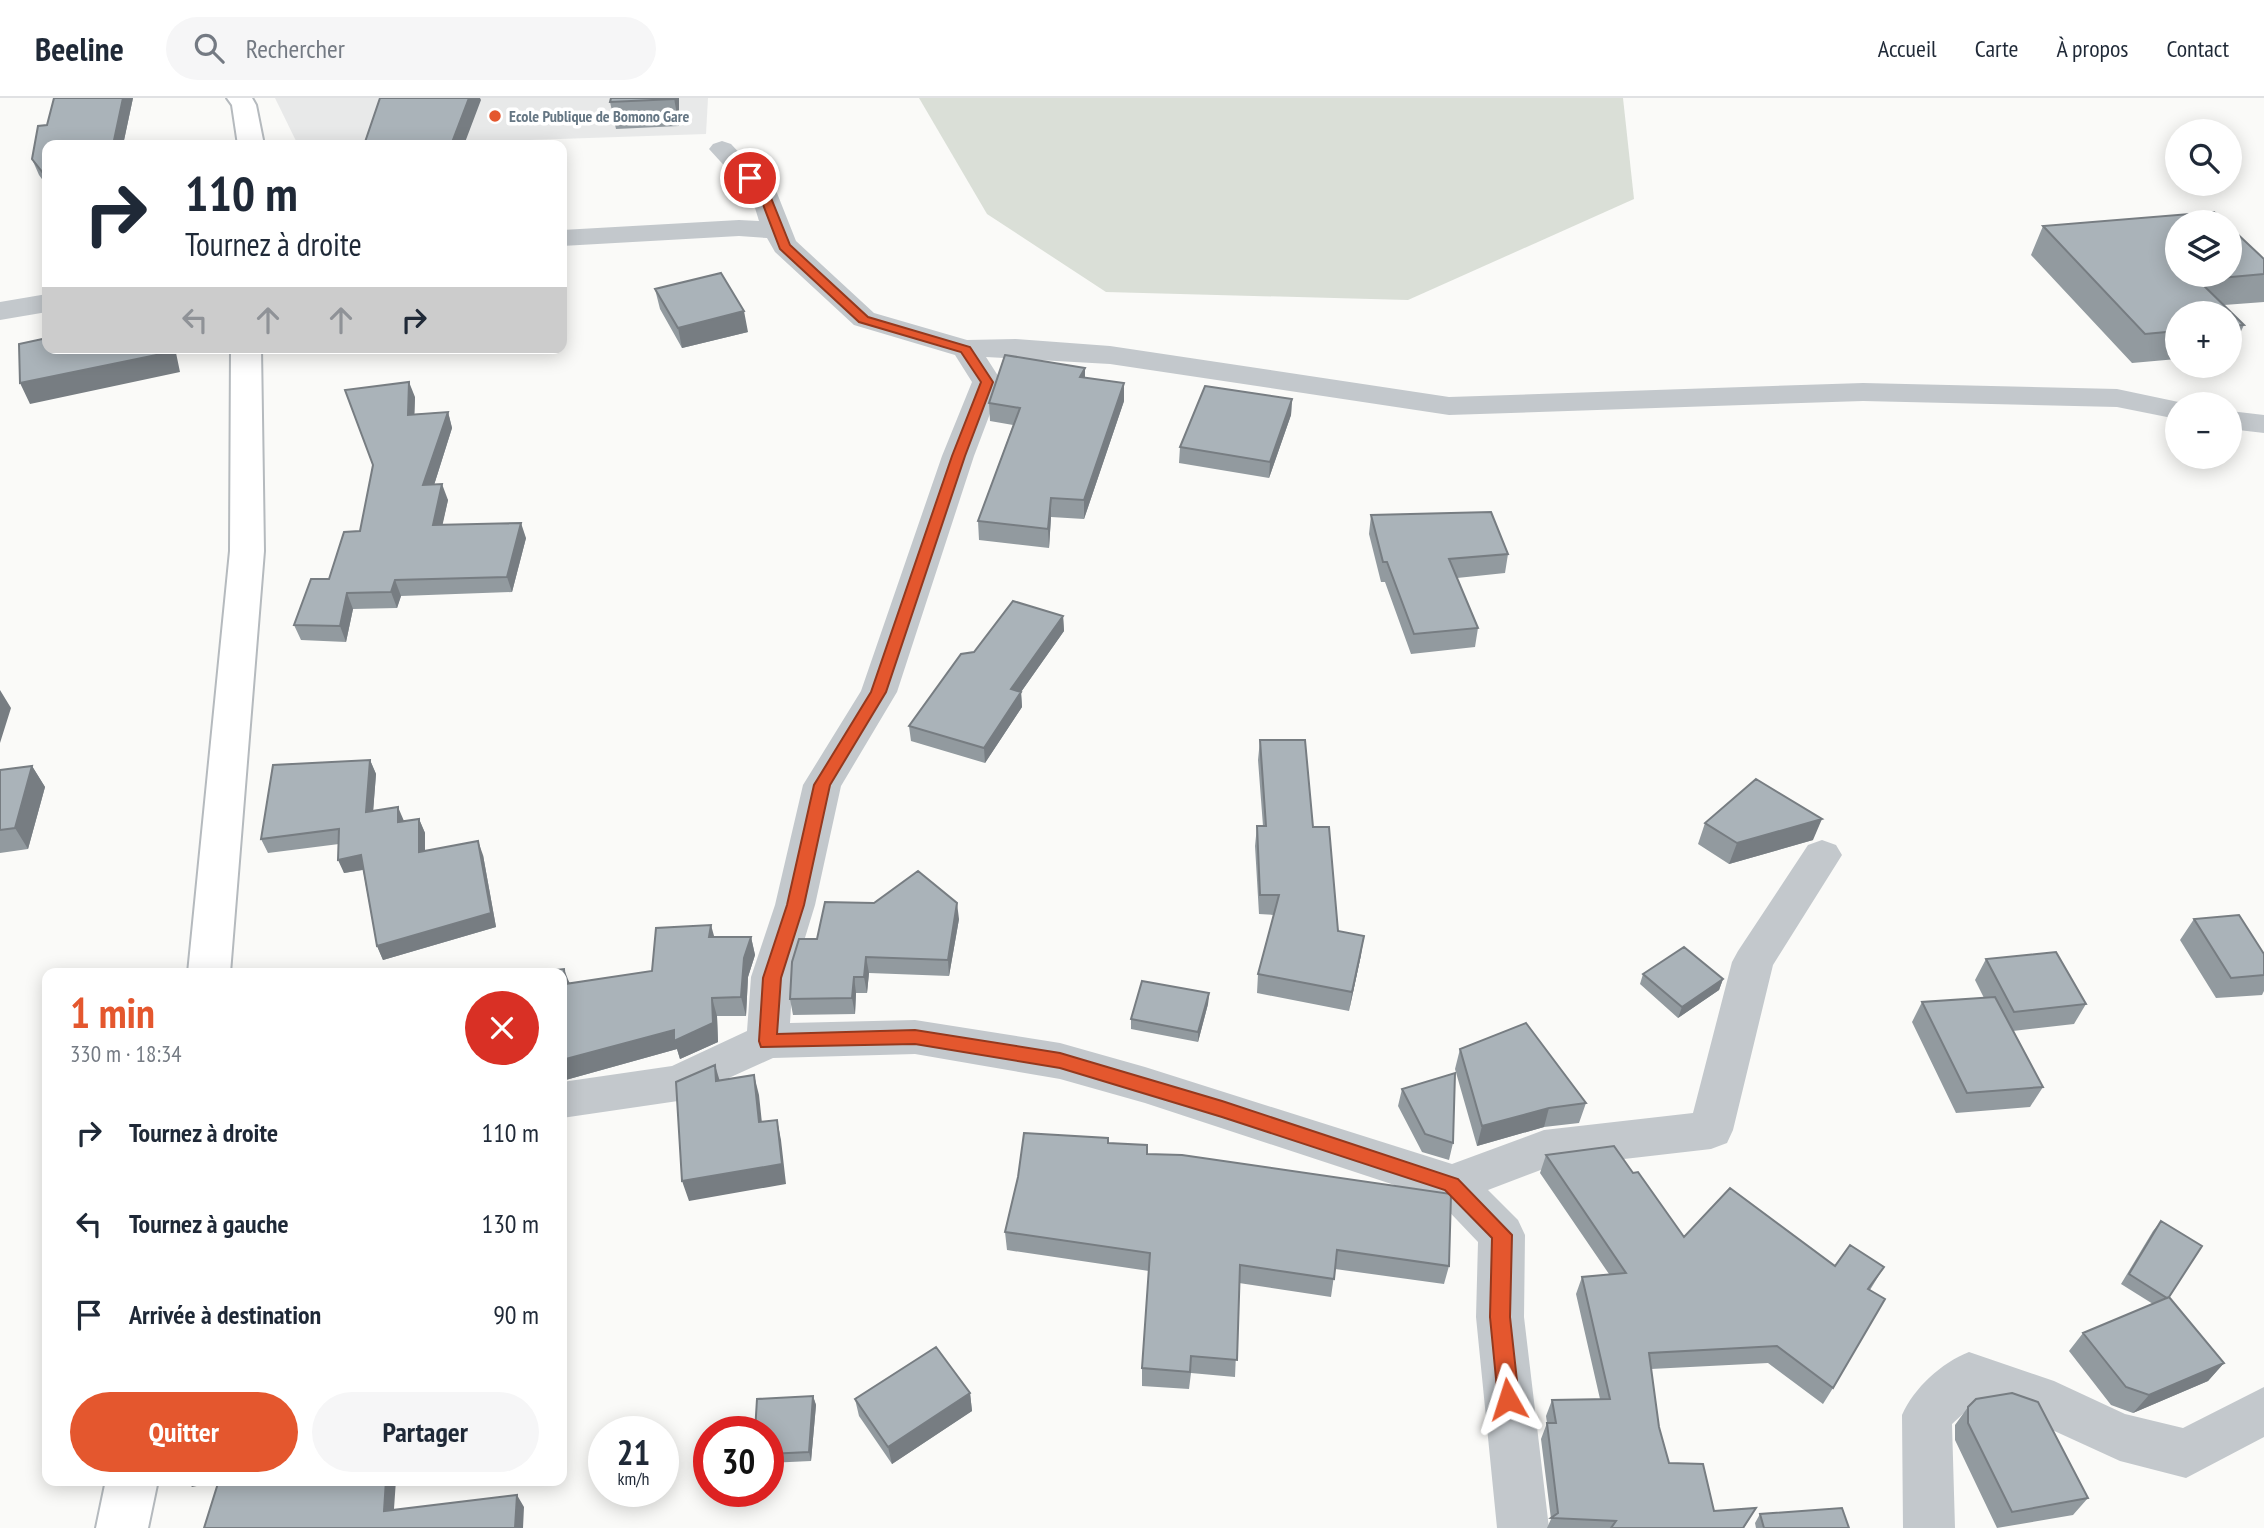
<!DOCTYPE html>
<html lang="fr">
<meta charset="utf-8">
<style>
body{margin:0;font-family:"PT Sans Narrow",sans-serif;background:#f6f6f7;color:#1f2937;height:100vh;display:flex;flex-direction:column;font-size:26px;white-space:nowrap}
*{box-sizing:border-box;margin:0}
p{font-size:23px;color:#747a83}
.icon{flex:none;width:38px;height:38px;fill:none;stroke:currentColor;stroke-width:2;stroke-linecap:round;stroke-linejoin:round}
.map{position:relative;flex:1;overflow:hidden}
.drawer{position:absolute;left:42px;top:870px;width:525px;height:518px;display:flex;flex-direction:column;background:#fff;border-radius:14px;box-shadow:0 4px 18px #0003}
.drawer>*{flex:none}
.banner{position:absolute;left:42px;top:42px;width:525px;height:214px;border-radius:14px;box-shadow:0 4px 18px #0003;background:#fff;color:#1f2937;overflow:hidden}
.controls{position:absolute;left:2165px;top:21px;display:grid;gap:14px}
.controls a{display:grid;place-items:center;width:77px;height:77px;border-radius:50%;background:#fff;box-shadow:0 4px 18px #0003;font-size:35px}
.speed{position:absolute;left:588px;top:1318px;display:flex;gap:14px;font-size:35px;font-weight:700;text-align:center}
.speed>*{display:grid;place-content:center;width:91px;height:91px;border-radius:50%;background:#fff;box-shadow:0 4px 18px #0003;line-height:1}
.speed small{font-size:18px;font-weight:400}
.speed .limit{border:10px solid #d22;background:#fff;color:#111}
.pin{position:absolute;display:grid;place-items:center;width:60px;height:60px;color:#fff;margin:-30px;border:4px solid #fff;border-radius:50%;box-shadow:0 2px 7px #0007}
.me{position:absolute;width:77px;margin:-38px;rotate:354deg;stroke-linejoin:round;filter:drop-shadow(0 0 5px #0008)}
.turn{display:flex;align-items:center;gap:24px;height:147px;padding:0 28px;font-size:32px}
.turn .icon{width:91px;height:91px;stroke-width:2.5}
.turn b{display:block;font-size:49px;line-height:60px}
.lanes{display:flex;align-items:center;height:66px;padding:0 28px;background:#0003;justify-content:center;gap:35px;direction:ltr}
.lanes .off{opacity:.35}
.round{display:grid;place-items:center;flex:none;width:74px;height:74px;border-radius:37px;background:#f6f6f7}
.summary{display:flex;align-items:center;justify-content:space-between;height:119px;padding:0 28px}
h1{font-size:42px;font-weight:600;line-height:52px;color:#e4572e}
.cta{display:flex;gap:14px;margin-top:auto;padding:14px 28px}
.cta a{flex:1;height:80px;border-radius:42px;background:#e4572e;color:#fff;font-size:28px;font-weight:600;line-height:80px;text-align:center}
.cta a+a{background:#f6f6f7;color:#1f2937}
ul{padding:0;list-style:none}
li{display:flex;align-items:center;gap:21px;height:91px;padding:0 28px}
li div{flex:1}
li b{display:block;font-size:26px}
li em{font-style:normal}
header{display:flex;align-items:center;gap:42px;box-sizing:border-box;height:98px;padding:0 35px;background:#fff;border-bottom:2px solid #e0e1e3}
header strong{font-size:33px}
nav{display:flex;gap:38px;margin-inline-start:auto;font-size:24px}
.search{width:490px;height:63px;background:#f6f6f7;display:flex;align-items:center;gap:18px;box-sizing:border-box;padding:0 24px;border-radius:38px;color:#747a83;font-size:26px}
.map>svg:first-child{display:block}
</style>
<header>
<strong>Beeline</strong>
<div class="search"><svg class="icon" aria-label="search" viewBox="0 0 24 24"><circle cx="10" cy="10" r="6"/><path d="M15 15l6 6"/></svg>Rechercher</div>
<nav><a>Accueil</a><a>Carte</a><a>À propos</a><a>Contact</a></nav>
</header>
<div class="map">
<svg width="2264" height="1430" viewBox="0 0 2264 1430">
<rect width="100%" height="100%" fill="#fafaf8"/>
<path fill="#e8e9e9" d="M 275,0 L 708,0 L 706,36 L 383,47 L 298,47 Z"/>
<path fill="#dadfd7" d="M 919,0 L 1623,0 L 1634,101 L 1408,202 L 1106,194 L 987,116 Z"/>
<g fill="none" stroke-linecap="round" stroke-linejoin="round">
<defs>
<path id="major" d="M 227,0 L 252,0 L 256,7 L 264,47 L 238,47 L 232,7 Z
M 231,250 L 261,250 L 264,453 L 230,875 L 188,875 L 230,453 Z
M 106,1382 L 158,1382 L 148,1430 L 96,1430 Z"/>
</defs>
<use href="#major" stroke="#b5babe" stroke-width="4"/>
<path fill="#c3c8cc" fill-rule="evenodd" d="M 722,43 L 731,46 L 777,95 L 796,143 L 874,215 L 967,242 L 1016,241 L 1110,248 L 1449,299 L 1863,285 L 2117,291 L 2188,306 L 2177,306 L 2177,321 L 2117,309 L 1863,303 L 1449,317 L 1110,266 L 986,259 L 1002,284 L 974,358 L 897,594 L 841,688 L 815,807 L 793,879 L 790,925 L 915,922 L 1060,945 L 1145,969 L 1452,1066 L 1544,1032 L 1693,1015 L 1732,864 L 1738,853 L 1808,747 L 1822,742 L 1836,747 L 1842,757 L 1773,867 L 1733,1032 L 1727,1045 L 1711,1051 L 1546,1070 L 1488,1092 L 1518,1122 L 1525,1137 L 1524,1219 L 1549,1430 L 1497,1430 L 1476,1219 L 1478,1144 L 1437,1101 L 1145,1005 L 1060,981 L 915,956 L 773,960 L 678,1003 L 562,1020 L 562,984 L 672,968 L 747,933 L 751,879 L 775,807 L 803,687 L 861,593 L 942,358 L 972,284 L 955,257 L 854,227 L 775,154 L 767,140 L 739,138 L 562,148 L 562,132 L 739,122 L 759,123 L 751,97 L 709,51 L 713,46 Z
M 47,196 L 47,214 L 0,222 L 0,204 Z
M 2230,313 L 2264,317 L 2264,335 L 2230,331 Z
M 1969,1254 L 2054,1283 L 2125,1316 L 2183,1330 L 2264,1289 L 2264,1339 L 2186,1380 L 2120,1363 L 2024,1319 L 1977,1303 L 1952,1326 L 1955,1430 L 1903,1430 L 1902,1317 C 1914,1290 1941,1265 1969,1254 Z"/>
<use href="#major" fill="#fff" fill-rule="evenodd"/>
</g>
<path fill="#929a9f" d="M 133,0 L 123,47 L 47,47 L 47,88 L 39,77 L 32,61 L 47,27 Z
M 679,0 L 679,28 L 616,31 L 610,4 Z
M 2043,128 L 2264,161 L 2264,204 L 2224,207 L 2244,227 L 2230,256 L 2230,215 L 2177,215 L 2177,261 L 2132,265 L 2031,157 Z
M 655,191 L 748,234 L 682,250 L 660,211 Z
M 1085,280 L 1124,285 L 1124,303 L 1084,421 L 1051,419 L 1049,450 L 979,442 L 978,423 L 1013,327 L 990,323 L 989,305 Z
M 415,299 L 414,316 L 448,314 L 452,330 L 434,387 L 448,402 L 442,427 L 526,440 L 512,494 L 401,498 L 397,510 L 353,511 L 346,544 L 301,542 L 294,527 L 329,481 L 360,433 Z
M 1292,301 L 1291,317 L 1269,380 L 1179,365 L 1180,349 Z
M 1371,417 L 1508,456 L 1505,475 L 1457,480 L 1478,530 L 1475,549 L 1411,556 L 1385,484 L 1381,484 L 1369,436 Z
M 1063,518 L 1064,533 L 1021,594 L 1022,609 L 985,665 L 911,643 L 909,628 L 974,554 Z
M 1260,642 L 1313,729 L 1338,833 L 1361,857 L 1349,913 L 1257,895 L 1258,876 L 1274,817 L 1259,816 L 1255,748 L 1257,728 L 1263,728 L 1258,662 Z
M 370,662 L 376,676 L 373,713 L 404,723 L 419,721 L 425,735 L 425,753 L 483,757 L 496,829 L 383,862 L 377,848 L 363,772 L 344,775 L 339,746 L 268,755 L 261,741 Z
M 32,668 L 45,689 L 28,751 L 0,755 L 0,672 Z
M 1705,725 L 1813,742 L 1729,766 L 1698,746 Z
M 959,821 L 949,878 L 869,875 L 867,895 L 856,895 L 855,916 L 793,917 L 790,901 L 817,841 Z
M 2194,821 L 2264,856 L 2264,893 L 2262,897 L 2216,900 L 2180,842 Z
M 714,839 L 751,839 L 755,857 L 748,879 L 746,918 L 717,918 L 718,944 L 680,961 L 677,951 L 562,983 L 562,875 L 570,885 L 652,873 Z
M 1986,861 L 2086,906 L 2074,926 L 2013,933 L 2043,989 L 2030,1009 L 1956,1015 L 1912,924 L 1922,904 L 1984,900 L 1975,882 Z
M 1643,876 L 1723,881 L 1719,892 L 1678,920 L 1640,886 Z
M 1209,895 L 1208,906 L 1198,944 L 1131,931 L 1131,921 Z
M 1460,951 L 1586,1005 L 1579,1025 L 1544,1029 L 1477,1048 L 1455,971 Z
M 1402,991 L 1453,1045 L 1449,1062 L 1422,1054 L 1398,1008 Z
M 1109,1045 L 1147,1056 L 1449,1168 L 1444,1186 L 1335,1171 L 1331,1199 L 1239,1185 L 1235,1279 L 1191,1275 L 1189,1291 L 1142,1288 L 1142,1270 L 1149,1173 L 1007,1152 L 1005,1134 Z
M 1546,1057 L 1633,1075 L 1684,1139 L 1835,1168 L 1884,1169 L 1870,1192 L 1833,1290 L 1823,1306 L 1768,1265 L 1651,1271 L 1659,1329 L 1669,1365 L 1714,1413 L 1756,1410 L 1744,1430 L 1547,1430 L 1551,1421 L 1541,1341 L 1547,1325 L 1546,1318 L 1552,1302 L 1600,1301 L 1576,1196 L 1582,1179 L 1609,1176 L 1540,1075 Z
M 2161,1123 L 2169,1199 L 2224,1265 L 2208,1283 L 2133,1315 L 2111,1307 L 2069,1253 L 2083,1235 L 2153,1206 L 2121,1186 L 2153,1133 Z
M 970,1295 L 972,1313 L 892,1366 L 859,1318 L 855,1301 Z
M 813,1298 L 816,1307 L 811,1363 L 768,1365 L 768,1334 Z
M 1968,1309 L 2088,1400 L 2073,1417 L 1997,1430 L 1955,1342 L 1955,1327 Z
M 1760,1416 L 1849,1430 L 1756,1430 L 1755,1425 Z"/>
<path fill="#777d82" d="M 123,0 L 133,0 L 123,47 L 113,47 Z
M 469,0 L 480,0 L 481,2 L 464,47 L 451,47 Z
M 674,0 L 679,0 L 679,28 Z
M 744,213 L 748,234 L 682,250 L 678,230 Z
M 170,250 L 175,250 L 180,274 L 30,306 L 20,285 Z
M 1085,270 L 1085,289 L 1080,279 Z
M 409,284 L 415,299 L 414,332 L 408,317 Z
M 1124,285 L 1124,303 L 1084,421 L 1084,402 Z
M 1292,301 L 1291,317 L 1269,380 L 1270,364 Z
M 448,314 L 452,330 L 429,403 L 423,387 Z
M 442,386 L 448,402 L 439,443 L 433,427 Z
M 1051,400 L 1051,419 L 1049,450 L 1048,431 Z
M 521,425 L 526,440 L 512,494 L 507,479 Z
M 395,482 L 401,498 L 397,510 L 391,494 Z
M 347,495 L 353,511 L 346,544 L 340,528 Z
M 1063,518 L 1064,533 L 1021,594 L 1022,609 L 985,665 L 984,650 L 1011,591 Z
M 0,592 L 11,610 L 0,645 Z
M 370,662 L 376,676 L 372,728 L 366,714 Z
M 32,668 L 45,689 L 28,751 L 15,730 Z
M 398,709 L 404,723 L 404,738 L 398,724 Z
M 419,721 L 425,735 L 425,768 L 419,754 Z
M 1822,721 L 1813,742 L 1729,766 L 1737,745 Z
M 478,743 L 483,757 L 496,829 L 383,862 L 377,848 Z
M 361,757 L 367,771 L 344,775 L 338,762 Z
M 957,805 L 959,821 L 949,878 L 948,862 Z
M 711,827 L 716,845 L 709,839 Z
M 1364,838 L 1361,857 L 1349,913 L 1352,894 Z
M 751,839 L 755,857 L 748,879 L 746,918 L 741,899 L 744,860 Z
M 866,859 L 869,875 L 867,895 L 864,879 Z
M 564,871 L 571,889 L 565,886 Z
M 854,879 L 856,895 L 855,916 L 852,900 Z
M 1723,881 L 1719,892 L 1678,920 L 1682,909 Z
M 1209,895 L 1208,906 L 1198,944 L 1198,934 Z
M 712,900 L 717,918 L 718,944 L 680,961 L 677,951 L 562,983 L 562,962 Z
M 715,967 L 721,987 L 716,983 Z
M 754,977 L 759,997 L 764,1044 L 759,1024 Z
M 1549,1010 L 1544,1029 L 1477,1048 L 1482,1028 Z
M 777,1022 L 781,1042 L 786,1086 L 689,1103 L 682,1083 Z
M 2224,1265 L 2208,1283 L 2133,1315 L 2149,1297 Z
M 970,1295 L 972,1313 L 892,1366 L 888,1349 Z
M 813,1298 L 816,1307 L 811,1363 L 809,1354 Z
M 186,1382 L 225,1382 L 192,1389 Z
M 386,1382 L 396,1382 L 393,1425 L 384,1413 Z
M 517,1397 L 524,1409 L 523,1430 L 515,1430 Z"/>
<path fill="#aab3b9" stroke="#777d82" stroke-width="2" d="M 54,0 L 123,0 L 113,47 L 47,47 L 47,80 L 32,61 L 38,28 L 47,27 Z
M 380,0 L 469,0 L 451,47 L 364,47 Z
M 611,0 L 674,0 L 674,1 L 610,4 Z
M 2214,114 L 2225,124 L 2177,124 L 2177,177 L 2230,177 L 2230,129 L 2264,161 L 2264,176 L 2198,182 L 2244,227 L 2230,228 L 2230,215 L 2177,215 L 2177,233 L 2145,236 L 2043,128 Z
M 721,175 L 744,213 L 678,230 L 655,191 Z
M 47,240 L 47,250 L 170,250 L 171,254 L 20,285 L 19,246 Z
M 1005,257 L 1085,270 L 1080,279 L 1124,285 L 1084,402 L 1051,400 L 1048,431 L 978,423 L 1020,310 L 989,305 Z
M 409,284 L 408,317 L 448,314 L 423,387 L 442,386 L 433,427 L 521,425 L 507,479 L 395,482 L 391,494 L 347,495 L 340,528 L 294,527 L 311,481 L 329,481 L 344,434 L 360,433 L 373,367 L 345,292 Z
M 1205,288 L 1292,301 L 1270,364 L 1180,349 Z
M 1491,414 L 1508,456 L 1449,461 L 1478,530 L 1414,536 L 1387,464 L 1383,464 L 1371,417 Z
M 1013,503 L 1063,518 L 1011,591 L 1021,594 L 984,650 L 909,628 L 961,556 L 974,554 Z
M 1260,642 L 1305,642 L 1313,729 L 1329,729 L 1338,833 L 1364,838 L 1352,894 L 1258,876 L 1279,797 L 1260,797 L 1257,728 L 1266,728 Z
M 370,662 L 366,714 L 398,709 L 398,724 L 419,721 L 419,754 L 478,743 L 491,815 L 377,848 L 361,757 L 338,762 L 339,731 L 261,741 L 273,667 Z
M 32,668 L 15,730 L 0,732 L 0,672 Z
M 1756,681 L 1822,721 L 1737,745 L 1705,725 Z
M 918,773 L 957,805 L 948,862 L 866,859 L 864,879 L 854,879 L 852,900 L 790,901 L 792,864 L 799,841 L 817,841 L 825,804 L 874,805 Z
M 2239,817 L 2264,856 L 2264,877 L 2231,880 L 2194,821 Z
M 711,827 L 709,839 L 751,839 L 744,860 L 741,899 L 712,900 L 713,925 L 674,943 L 674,932 L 562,962 L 562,875 L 527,875 L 564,871 L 565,886 L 652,873 L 656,830 Z
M 1684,849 L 1723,881 L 1682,909 L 1643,876 Z
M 2056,854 L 2086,906 L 2014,914 L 1986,861 Z
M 1142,883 L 1209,895 L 1198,934 L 1131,921 Z
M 1995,899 L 2043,989 L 1967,995 L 1922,904 Z
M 1526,925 L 1586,1005 L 1549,1010 L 1482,1028 L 1460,951 Z
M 715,967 L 716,983 L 754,977 L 759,1024 L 777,1022 L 782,1066 L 682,1083 L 676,984 Z
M 1455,975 L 1453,1045 L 1425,1036 L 1402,991 Z
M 1024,1035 L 1108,1040 L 1108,1045 L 1147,1047 L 1147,1056 L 1182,1057 L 1451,1096 L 1449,1168 L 1337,1152 L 1334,1181 L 1240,1167 L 1237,1262 L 1191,1258 L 1190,1274 L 1142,1270 L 1150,1155 L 1005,1134 L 1018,1079 Z
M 1614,1048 L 1633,1075 L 1638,1074 L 1684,1139 L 1730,1090 L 1835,1168 L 1850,1147 L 1884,1169 L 1868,1191 L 1885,1201 L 1833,1290 L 1777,1248 L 1649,1255 L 1659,1329 L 1669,1365 L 1703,1366 L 1714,1413 L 1756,1410 L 1743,1430 L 1611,1430 L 1616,1423 L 1551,1420 L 1558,1415 L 1547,1325 L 1556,1325 L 1552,1302 L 1610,1301 L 1582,1179 L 1626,1175 L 1546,1057 Z
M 2161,1123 L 2202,1148 L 2169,1199 L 2167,1200 L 2129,1176 Z
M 2169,1199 L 2224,1265 L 2149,1297 L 2126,1289 L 2083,1235 Z
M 936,1249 L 970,1295 L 888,1349 L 855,1301 Z
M 2012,1295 L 2038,1304 L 2088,1400 L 2012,1414 L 1968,1325 L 1968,1309 L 1976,1301 Z
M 813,1298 L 809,1354 L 768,1356 L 768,1334 L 755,1334 L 757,1301 Z
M 219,1382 L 386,1382 L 384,1413 L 517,1397 L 515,1430 L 204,1430 Z
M 1842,1410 L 1849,1430 L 1764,1430 L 1760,1416 Z"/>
<path fill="#e4572e" stroke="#94391e" stroke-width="2" d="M 746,78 L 754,78 L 769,95 L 790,147 L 868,219 L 970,249 L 993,284 L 965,358 L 886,594 L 830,687 L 804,807 L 781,880 L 777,936 L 915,932 L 1060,955 L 1222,1003 L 1458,1081 L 1512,1137 L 1510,1219 L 1519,1301 L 1516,1308 L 1508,1311 L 1501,1308 L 1498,1301 L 1490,1219 L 1492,1140 L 1445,1092 L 1222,1019 L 1060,970 L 915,946 L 761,949 L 759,943 L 763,880 L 787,807 L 814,687 L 871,594 L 952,358 L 981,284 L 961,254 L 859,224 L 780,151 L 759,96 L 746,82 Z"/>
<circle fill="#e4572e" stroke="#fff" stroke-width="2.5" cx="495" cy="18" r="7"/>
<g text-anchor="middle" stroke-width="7" stroke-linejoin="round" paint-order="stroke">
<g font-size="16" font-weight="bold" fill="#657683" stroke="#fff" text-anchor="start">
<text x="509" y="24">Ecole Publique de Bomono Gare</text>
</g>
</g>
</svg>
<div class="controls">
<a><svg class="icon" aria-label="search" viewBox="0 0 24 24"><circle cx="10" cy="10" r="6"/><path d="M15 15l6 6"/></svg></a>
<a><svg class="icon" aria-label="layers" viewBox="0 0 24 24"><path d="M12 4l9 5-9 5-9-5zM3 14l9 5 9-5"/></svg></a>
<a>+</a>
<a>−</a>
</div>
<div class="speed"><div>21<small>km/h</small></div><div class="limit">30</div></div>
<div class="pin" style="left:750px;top:80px;background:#d93025"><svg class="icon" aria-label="arrive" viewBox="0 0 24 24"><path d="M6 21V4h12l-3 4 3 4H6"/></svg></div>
<svg class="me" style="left:1508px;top:1301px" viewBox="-20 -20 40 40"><path d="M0-17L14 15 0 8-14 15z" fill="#e4572e" stroke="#fff" stroke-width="4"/></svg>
<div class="banner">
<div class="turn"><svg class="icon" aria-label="right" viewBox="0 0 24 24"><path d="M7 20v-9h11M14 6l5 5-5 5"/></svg><div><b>110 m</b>Tournez à droite</div></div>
<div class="lanes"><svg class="icon off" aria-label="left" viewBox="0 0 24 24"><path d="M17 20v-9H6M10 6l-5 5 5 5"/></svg><svg class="icon off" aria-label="ahead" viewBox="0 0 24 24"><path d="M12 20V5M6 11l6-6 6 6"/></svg><svg class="icon off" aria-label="ahead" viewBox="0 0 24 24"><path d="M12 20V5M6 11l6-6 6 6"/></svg><svg class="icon" aria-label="right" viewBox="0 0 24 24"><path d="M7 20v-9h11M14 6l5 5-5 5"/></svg></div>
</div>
<section class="drawer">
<div class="summary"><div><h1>1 min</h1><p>330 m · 18:34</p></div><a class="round" style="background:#d93025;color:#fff"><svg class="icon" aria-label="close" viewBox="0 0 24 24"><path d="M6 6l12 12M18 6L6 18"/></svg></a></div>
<ul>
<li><svg class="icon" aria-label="right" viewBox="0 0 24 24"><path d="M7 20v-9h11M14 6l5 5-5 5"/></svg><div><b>Tournez à droite</b></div><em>110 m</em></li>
<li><svg class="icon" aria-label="left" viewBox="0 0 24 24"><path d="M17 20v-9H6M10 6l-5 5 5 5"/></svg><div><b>Tournez à gauche</b></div><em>130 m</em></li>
<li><svg class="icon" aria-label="arrive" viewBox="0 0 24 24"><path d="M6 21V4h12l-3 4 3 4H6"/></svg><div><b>Arrivée à destination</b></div><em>90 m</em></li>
</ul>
<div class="cta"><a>Quitter</a><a>Partager</a></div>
</section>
</div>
